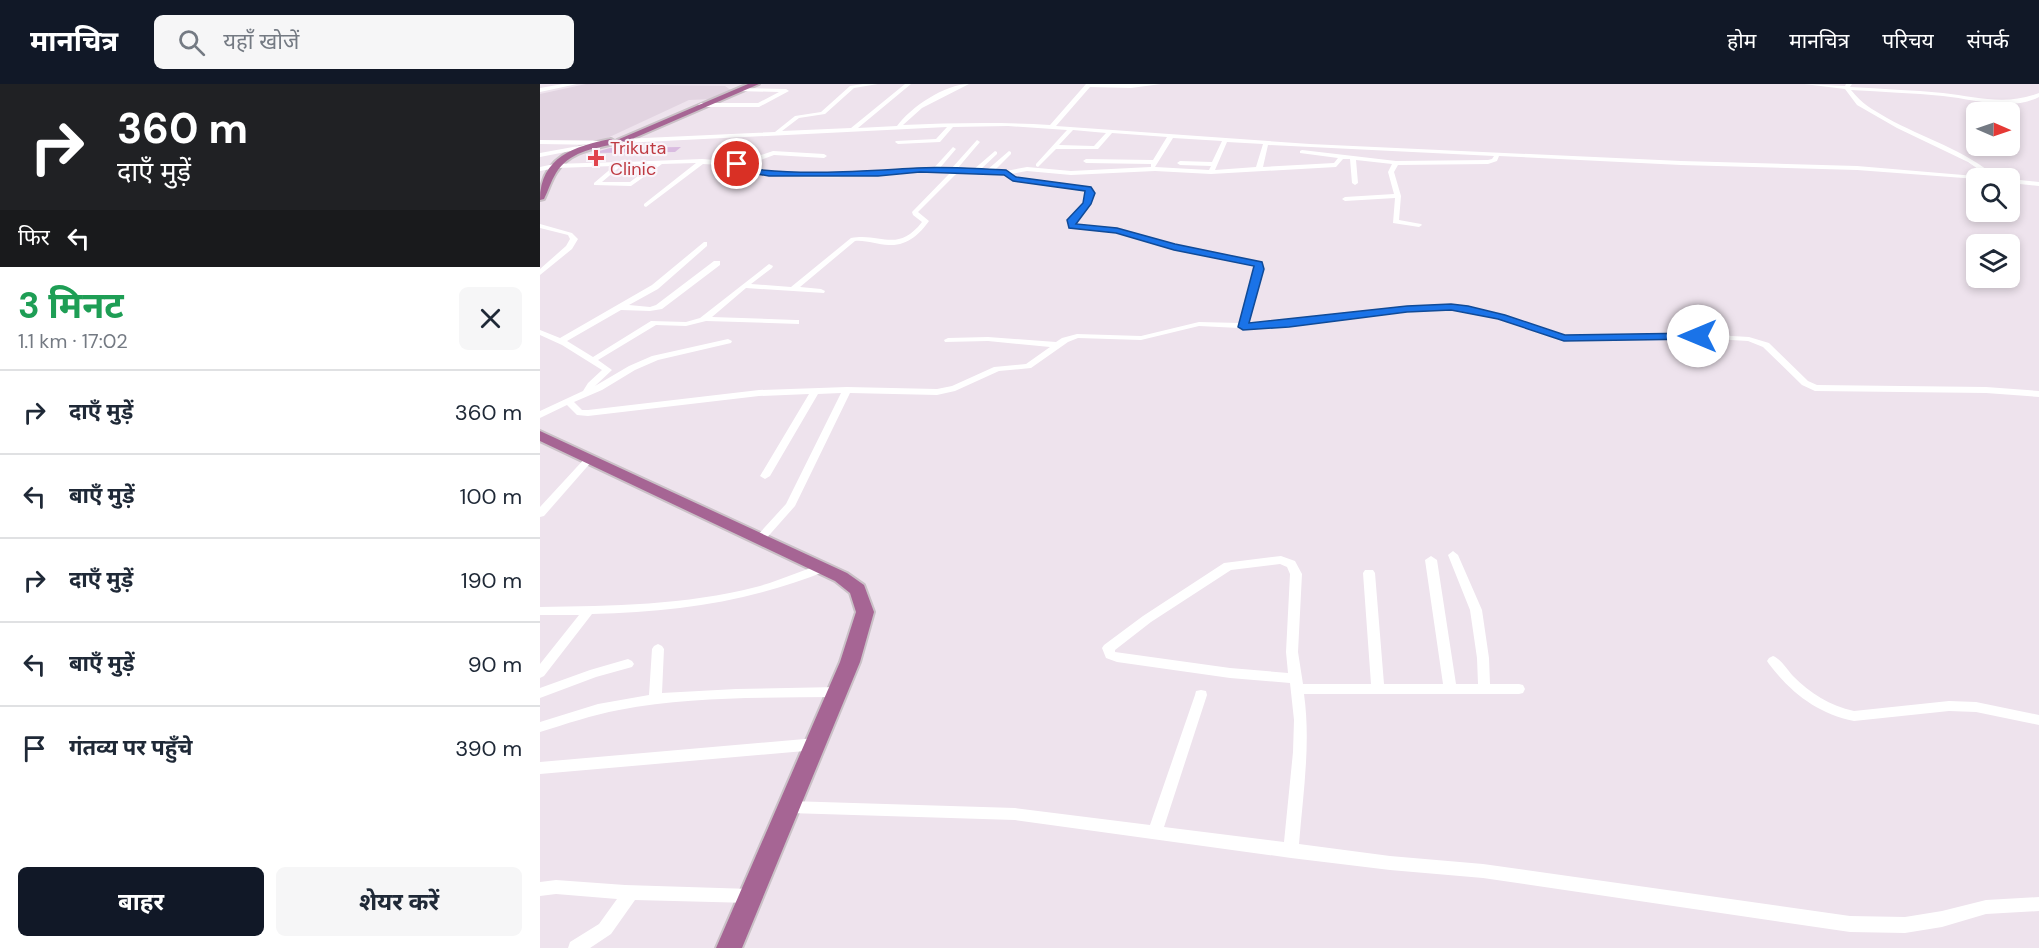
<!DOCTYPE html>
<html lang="hi">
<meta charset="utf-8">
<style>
body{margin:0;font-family:"DM Sans","Noto Sans Devanagari",sans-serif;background:#f6f6f7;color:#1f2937;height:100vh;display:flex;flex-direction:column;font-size:22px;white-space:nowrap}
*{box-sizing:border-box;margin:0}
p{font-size:20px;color:#747a83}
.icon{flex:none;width:33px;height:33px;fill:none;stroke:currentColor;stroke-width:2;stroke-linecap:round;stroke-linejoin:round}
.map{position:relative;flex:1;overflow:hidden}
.side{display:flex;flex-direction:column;background:#fff;width:540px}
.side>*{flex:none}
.top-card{background:#202124;color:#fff;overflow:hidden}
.needle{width:39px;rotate:92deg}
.buttons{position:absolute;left:1426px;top:18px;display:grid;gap:12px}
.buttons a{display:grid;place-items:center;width:54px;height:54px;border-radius:9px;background:#fff;box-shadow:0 3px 9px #0003;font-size:30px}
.pin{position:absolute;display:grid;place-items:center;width:51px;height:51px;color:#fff;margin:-26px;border:3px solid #fff;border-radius:50%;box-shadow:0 2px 6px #0007}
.me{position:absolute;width:66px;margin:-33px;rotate:270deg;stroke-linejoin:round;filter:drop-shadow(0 0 4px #0008)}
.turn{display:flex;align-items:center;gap:21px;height:126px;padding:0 18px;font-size:27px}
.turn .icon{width:78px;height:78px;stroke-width:2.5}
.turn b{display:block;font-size:42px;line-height:51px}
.then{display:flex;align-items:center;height:57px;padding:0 18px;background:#0003;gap:12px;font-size:22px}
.round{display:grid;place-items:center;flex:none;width:63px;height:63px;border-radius:9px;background:#f6f6f7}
.head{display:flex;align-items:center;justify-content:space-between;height:102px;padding:0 18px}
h1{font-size:36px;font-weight:700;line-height:45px;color:#1e9e55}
.cta{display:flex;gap:12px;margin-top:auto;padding:12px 18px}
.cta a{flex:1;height:69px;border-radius:9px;background:#111827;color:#fff;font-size:24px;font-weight:700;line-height:69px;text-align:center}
.cta a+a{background:#f6f6f7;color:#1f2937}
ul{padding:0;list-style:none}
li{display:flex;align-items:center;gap:18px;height:84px;padding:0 18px;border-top:2px solid #e0e1e3}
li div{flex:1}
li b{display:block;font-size:22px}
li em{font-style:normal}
header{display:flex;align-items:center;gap:36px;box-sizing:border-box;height:84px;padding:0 30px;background:#111827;color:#fff}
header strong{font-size:28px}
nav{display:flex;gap:33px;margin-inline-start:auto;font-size:21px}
.search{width:420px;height:54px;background:#f6f6f7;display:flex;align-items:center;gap:15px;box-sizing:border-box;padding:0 21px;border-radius:9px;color:#747a83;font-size:22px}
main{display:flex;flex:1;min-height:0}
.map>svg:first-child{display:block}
</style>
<header>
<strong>मानचित्र</strong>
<div class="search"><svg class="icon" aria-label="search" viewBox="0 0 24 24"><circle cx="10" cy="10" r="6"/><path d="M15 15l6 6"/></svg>यहाँ खोजें</div>
<nav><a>होम</a><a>मानचित्र</a><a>परिचय</a><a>संपर्क</a></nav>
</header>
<main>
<section class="side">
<div class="top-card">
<div class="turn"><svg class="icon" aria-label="right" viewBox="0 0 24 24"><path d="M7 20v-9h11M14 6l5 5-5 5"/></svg><div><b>360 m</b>दाएँ मुड़ें</div></div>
<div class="then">फिर<svg class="icon" aria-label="left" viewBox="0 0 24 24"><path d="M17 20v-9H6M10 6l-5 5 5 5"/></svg></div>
</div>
<div class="head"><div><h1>3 मिनट</h1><p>1.1 km · 17:02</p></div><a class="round"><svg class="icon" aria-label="close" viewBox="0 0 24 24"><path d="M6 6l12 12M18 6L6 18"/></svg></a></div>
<ul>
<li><svg class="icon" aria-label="right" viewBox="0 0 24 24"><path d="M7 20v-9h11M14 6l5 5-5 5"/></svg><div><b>दाएँ मुड़ें</b></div><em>360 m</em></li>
<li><svg class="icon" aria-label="left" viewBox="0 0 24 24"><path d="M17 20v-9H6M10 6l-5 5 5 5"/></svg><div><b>बाएँ मुड़ें</b></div><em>100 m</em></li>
<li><svg class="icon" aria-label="right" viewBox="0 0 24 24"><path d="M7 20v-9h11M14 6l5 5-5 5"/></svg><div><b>दाएँ मुड़ें</b></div><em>190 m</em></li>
<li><svg class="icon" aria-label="left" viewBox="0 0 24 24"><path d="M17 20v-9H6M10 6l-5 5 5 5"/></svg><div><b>बाएँ मुड़ें</b></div><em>90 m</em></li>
<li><svg class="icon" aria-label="arrive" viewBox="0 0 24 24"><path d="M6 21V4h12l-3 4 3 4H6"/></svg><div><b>गंतव्य पर पहुँचे</b></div><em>390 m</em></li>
</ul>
<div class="cta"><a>बाहर</a><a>शेयर करें</a></div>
</section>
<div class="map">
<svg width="1499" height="864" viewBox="0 0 1499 864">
<rect width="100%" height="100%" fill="#eee3ed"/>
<path fill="#e2d4e1" d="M 46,0 L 185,2 L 192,7 L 172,15 L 149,16 L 63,56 L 0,56 L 0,10 Z"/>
<path fill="#d9bbe0" d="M 141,63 L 135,68 L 52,69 L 70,64 Z"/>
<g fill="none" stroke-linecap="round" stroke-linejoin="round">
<defs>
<path id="primary" d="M 208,0 L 219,0 L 85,58 L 77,56 Z
M 71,55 L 76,58 L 74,60 C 52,65 29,68 16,89 C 11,97 8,107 4,115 L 0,116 C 0,73 35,62 71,55 Z
M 0,347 L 307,489 L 324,501 L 334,528 L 320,578 L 202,864 L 176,864 L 300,578 L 316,528 L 310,509 L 295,497 L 0,357 Z"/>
</defs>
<use href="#primary" stroke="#cac1c7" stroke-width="4"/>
<path fill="#fff" fill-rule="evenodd" d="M 323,0 L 338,0 L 314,4 L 285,30 L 259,34 L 242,47 L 311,44 L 365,0 L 371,0 L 318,44 L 357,42 C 371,23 405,0 429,0 L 382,24 L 363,41 C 412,39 461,38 510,41 L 546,0 L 621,0 L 591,4 L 550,3 L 516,42 L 770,60 L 1141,77 L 1317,82 L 1447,93 L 1448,94 L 1437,95 L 1317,86 L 1141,81 L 959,72 L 957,77 L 948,80 L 858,81 L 854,88 L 861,112 L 859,136 L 881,140 L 882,141 L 879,143 L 853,139 L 855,114 L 805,117 L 802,115 L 805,113 L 854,110 L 848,88 L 852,80 L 816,76 L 818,99 L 815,101 L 812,99 L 810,75 L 803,75 L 796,83 L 671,90 L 615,87 L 531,91 L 487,87 L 471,90 L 475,93 L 552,105 L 550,120 L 535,136 L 535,140 L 577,145 L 635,161 L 721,178 L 723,185 L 708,239 L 720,240 L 893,222 L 928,223 L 965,231 L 1025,252 L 1158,250 L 1209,253 L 1229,259 L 1268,297 L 1277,301 L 1446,303 L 1499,307 L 1499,313 L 1446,309 L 1275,307 L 1262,301 L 1223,263 L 1208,257 L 1158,254 L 1024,256 L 960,235 L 928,227 L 893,226 L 703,245 L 699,244 L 659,242 L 601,256 L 538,254 L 528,258 L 491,284 L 459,287 L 415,307 L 397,311 L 310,309 L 255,422 L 224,457 L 220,458 L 215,454 L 246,420 L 301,309 L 278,310 L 230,392 L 225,395 L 220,392 L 269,310 L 219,312 L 48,332 L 37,331 L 27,321 L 0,334 L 0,327 L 43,307 L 48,299 L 62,286 L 22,261 L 0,251 L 0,246 L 20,254 L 112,201 L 164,158 L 167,158 L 167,162 L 118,205 L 89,221 L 110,223 L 116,221 L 174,177 L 180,177 L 180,181 L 122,225 L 110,227 L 81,226 L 27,257 L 53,273 L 111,237 L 146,238 L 160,234 L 229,180 L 233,182 L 232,184 L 211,200 L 251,203 L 311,154 C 341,148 357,170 382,138 L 373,131 L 372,128 L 410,89 C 386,86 362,91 337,92 C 313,93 210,97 196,83 L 197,82 L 163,80 L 106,123 L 104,122 L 104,120 L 156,79 L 122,80 L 91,102 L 54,101 L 54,99 L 74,82 L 16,84 L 0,87 L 0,83 L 14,80 L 79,78 L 82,76 L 85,78 L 162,75 L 200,78 L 233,67 L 284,70 L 287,72 L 284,74 L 234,71 L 202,83 L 205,84 L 234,88 L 338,88 L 393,85 L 413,63 L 416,65 L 399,85 L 411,85 L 437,56 L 440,58 L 417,85 L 433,86 L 455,67 L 457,68 L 457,70 L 440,86 L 447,86 L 469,67 L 471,68 L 471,70 L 454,87 L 466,87 L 487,83 L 531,87 L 611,83 L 611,80 L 546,79 L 543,77 L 546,75 L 613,76 L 627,53 L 572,49 L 558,65 L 516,65 L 498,83 L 496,82 L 496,80 L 527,46 L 468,42 L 413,43 L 400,58 L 358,60 L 355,58 L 356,57 L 396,55 L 407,43 L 83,59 L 80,57 L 83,55 L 235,48 L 255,32 L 281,28 L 310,2 ZM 533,46 L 566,49 L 554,62 L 519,61 ZM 633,54 L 682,57 L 672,78 L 640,77 L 637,79 L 640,81 L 671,82 L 669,86 L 615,83 ZM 687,58 L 723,60 L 716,83 L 675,86 ZM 728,61 L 954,72 L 952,75 L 948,76 L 856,77 L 762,66 L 760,67 L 760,69 L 798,74 L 794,79 L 723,83 ZM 114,80 L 90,98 L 62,98 L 82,81 ZM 417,89 L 464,91 L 473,97 L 546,107 L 544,120 L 529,136 L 530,143 L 577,149 L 634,165 L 715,182 L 715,185 L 700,239 L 659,238 L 601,252 L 537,250 L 522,254 L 516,258 L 448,253 L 408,254 L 404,256 L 405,258 L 448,257 L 510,263 L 486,280 L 454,283 L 412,302 L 397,305 L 307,303 L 219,306 L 48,326 L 42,326 L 34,318 L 62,306 L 95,286 L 118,276 L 191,259 L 192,257 L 188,255 L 112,272 L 89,282 L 55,302 L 72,286 L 58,276 L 116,241 L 146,242 L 166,237 L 259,240 L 259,236 L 256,236 L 172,233 L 206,204 L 284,209 L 285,207 L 281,205 L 260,203 L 315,157 C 327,156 337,161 349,161 C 367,162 380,150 389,137 L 378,128 Z
M 1264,0 L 1305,2 L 1306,0 L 1312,0 L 1310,3 C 1341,5 1372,6 1403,9 C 1437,13 1466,22 1499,9 L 1499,13 C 1470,28 1434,15 1403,12 C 1373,9 1342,8 1311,6 C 1322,20 1332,25 1347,34 C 1383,54 1426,66 1457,94 L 1451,94 L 1428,78 L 1357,44 L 1317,21 L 1305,5 Z
M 199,4 L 246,5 L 249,7 L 219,23 L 161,23 L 158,21 L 161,19 L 218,19 L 239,8 L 197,7 Z
M 0,56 L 64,57 L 67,59 L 64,61 L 0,60 Z
M 44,61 L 46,62 L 46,64 L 0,73 L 0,69 Z
M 1470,95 L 1499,98 L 1499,102 L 1470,99 Z
M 0,140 L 32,149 L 38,155 L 32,165 L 0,191 L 0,185 L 26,162 L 30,155 L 28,151 L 0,144 Z
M 50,371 L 55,374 L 53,376 L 4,432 L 0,433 L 0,423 L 47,372 Z
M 913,467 L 918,471 L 942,526 L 949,574 L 950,600 L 979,600 L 983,601 L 985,605 L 983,609 L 979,610 L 764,610 C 771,660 763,710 759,760 L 850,772 L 943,780 L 1310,832 L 1365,833 L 1402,827 L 1446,816 L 1499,813 L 1499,827 L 1446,830 L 1402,843 L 1365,849 L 1310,848 L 943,794 L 850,786 L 751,774 L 475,736 L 249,729 L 244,727 L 242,723 L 244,719 L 249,717 L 475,724 L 610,741 L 655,611 L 656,607 L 661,606 L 666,607 L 667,611 L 624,743 L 744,758 L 753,668 L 754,636 L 750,599 L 690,594 L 577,578 L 566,574 L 562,564 L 564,561 L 603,532 L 684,479 L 741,472 L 755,477 L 762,490 L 758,568 L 763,600 L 831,600 L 823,489 L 825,486 L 833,486 L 835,489 L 844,600 L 903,600 L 885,476 L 891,472 L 897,476 L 916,600 L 938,600 L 937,574 L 930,526 L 908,471 ZM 740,480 L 747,483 L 750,490 L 746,568 L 748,589 L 690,584 L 575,568 L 575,566 L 611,538 L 691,486 Z
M 282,480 L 286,481 L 288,484 L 286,487 C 208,518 135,528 52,530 L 4,592 L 0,594 L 0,580 L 39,531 L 0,531 L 0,523 C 72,522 146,521 216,503 C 239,497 260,487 282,480 Z
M 118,560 L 122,562 L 124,565 L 122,609 L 196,605 L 298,603 L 302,604 L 304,608 L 302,612 L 298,613 C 225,614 151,612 79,626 C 52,631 26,640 0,648 L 0,638 L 58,620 L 109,611 L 112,565 L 114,562 Z
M 1233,572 C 1241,575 1247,585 1253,592 C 1270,609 1290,622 1314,627 L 1409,617 L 1436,618 L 1499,631 L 1499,641 L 1436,628 L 1409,627 L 1314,637 C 1278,630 1251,609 1229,580 L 1227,577 L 1229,574 Z
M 88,575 L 92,577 L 94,580 L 92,583 L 56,593 L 0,614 L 0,604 L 50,586 Z
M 276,654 L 281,656 L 283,660 L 281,664 L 276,666 L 0,690 L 0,678 Z
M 16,796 L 85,801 L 211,805 L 216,807 L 219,812 L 216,817 L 211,819 L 95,816 L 71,850 L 50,864 L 28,864 L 30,858 L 59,840 L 77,815 L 16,810 L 0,812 L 0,798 Z"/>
<path fill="#fff" fill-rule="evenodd" d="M 23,0 L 37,0 L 0,8 L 0,4 Z"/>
<use href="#primary" fill="#a66594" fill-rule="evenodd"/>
</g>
<path fill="#1a73e8" stroke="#114b97" stroke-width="1.5" d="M 201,77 L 204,78 L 206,84 C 262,92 321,87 377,84 C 406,82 437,85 466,86 L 476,93 L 551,103 L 555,109 L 551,120 L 536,140 L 577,144 L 635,160 L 722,178 L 724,185 L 709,239 L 867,222 L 911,220 L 928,222 L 965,231 L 1025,251 L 1158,249 L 1163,252 L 1158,255 L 1024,257 L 958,235 L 911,226 L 867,228 L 749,243 L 703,246 L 698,243 L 714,182 L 634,166 L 576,149 L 529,144 L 527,136 L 543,119 L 545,107 L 473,97 L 464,91 L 380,88 L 338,92 L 229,92 L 200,87 L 193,80 Z"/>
<path fill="#e0444e" stroke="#faf4fa" stroke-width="2" d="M53 65h6v6h6v6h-6v6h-6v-6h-6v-6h6z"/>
<g text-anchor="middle" stroke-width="4.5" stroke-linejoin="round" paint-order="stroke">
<g font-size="18" fill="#be3a42" stroke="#faf4fa" text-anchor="start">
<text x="70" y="70">Trikuta<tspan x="70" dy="21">Clinic</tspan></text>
</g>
</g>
</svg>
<div class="buttons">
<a><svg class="needle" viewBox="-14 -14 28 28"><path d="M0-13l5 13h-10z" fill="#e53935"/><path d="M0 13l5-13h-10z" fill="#747a83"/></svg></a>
<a><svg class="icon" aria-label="search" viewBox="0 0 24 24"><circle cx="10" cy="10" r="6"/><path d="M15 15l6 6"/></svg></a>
<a><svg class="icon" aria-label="layers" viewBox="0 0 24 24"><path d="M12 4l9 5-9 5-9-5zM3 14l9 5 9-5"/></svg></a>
</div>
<div class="pin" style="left:197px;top:80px;background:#d93025"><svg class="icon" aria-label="arrive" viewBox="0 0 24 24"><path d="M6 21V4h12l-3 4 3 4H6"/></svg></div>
<svg class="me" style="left:1158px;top:252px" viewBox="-20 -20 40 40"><circle r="19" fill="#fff"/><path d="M0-13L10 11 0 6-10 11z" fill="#1a73e8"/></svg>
</div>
</main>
